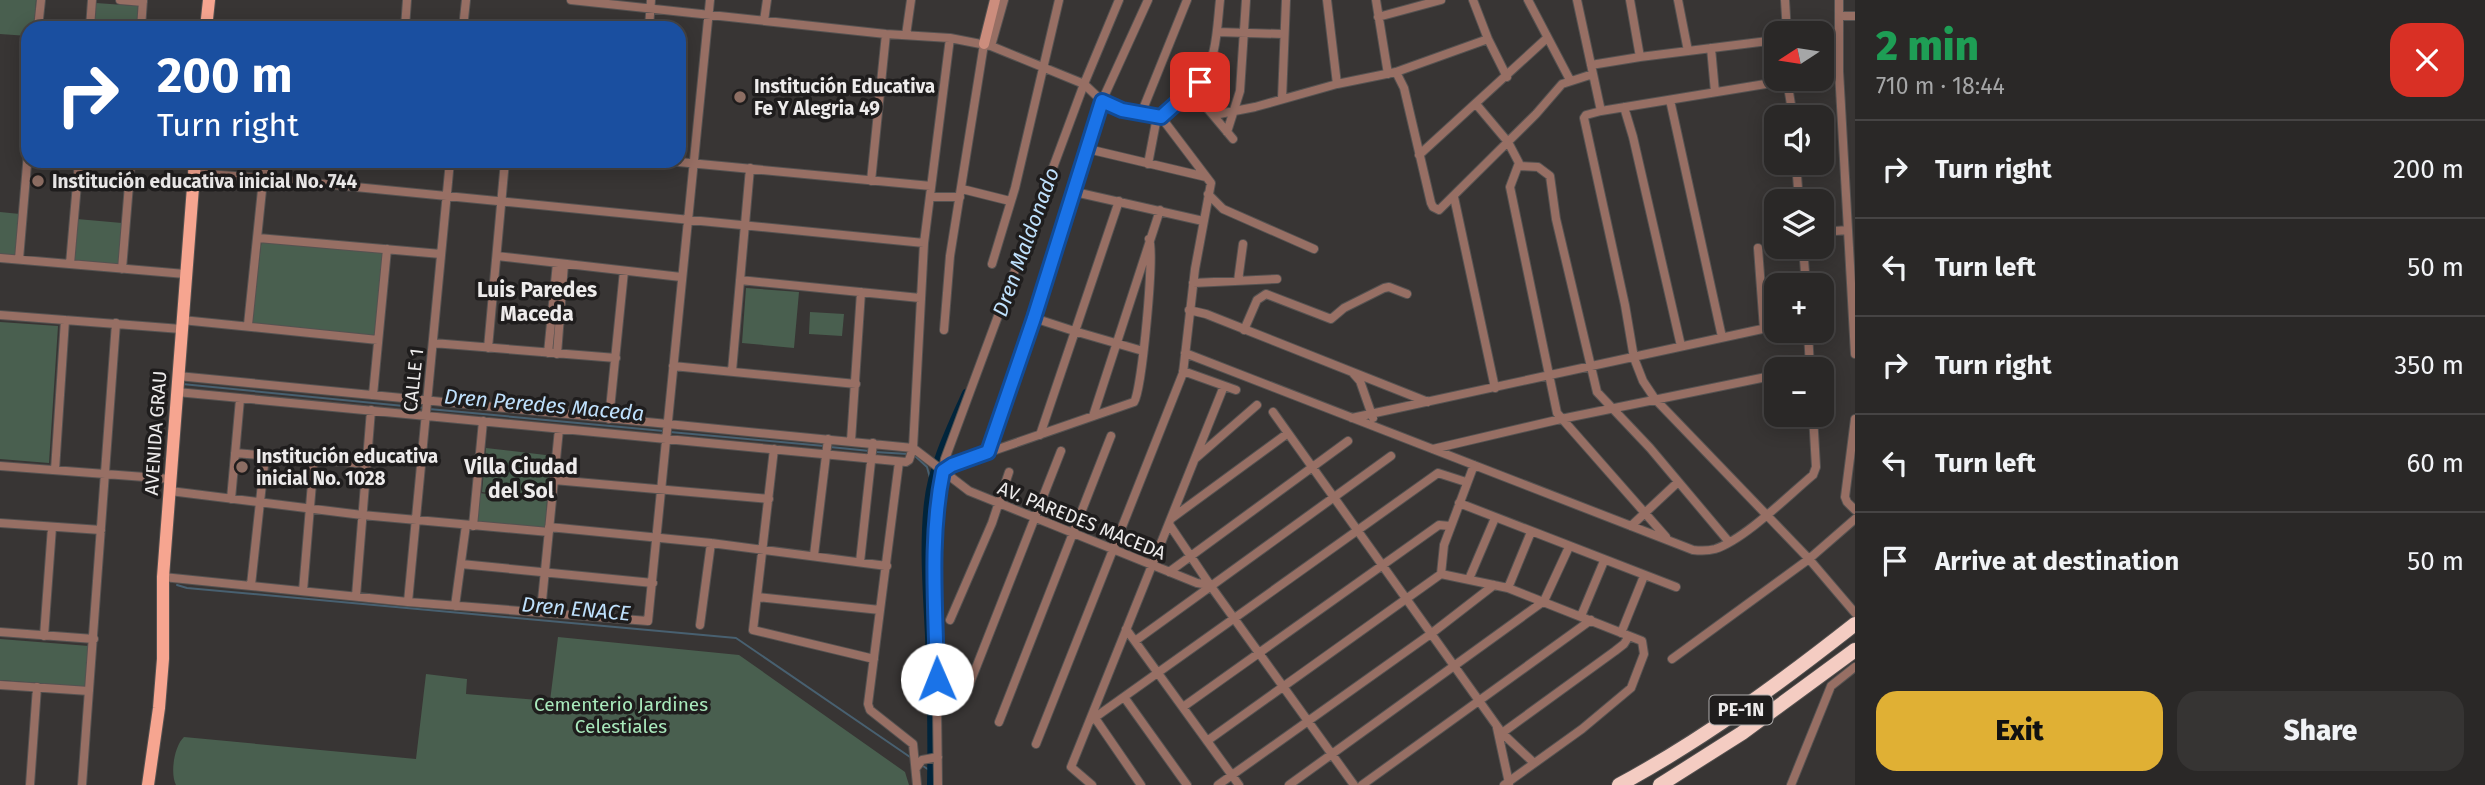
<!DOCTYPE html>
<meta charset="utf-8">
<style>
body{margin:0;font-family:"Fira Sans",sans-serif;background:#363433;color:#f1f3f6;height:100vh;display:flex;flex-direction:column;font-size:26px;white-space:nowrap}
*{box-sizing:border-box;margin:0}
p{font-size:23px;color:#a5a6a7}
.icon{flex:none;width:38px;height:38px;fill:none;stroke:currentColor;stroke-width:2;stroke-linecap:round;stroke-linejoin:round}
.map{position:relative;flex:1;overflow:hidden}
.sheet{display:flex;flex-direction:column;background:#2a2827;width:630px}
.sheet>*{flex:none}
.banner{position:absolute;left:21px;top:21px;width:665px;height:147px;border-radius:21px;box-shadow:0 4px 18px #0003,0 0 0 2px #464444;background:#1a4fa0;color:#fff;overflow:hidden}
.needle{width:46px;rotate:258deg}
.tools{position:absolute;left:1764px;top:21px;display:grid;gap:14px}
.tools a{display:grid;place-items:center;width:70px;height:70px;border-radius:14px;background:#2a2827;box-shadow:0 4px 18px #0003,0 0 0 2px #464444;font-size:35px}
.pin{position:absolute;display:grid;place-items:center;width:60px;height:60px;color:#fff;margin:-30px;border-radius:14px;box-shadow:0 4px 10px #0006}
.me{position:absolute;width:77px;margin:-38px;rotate:359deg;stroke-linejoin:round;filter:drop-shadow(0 0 5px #0008)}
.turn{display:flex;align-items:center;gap:24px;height:147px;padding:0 21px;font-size:32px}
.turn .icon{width:91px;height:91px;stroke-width:2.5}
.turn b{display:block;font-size:49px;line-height:60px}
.round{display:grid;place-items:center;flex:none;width:74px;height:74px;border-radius:21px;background:#363433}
.head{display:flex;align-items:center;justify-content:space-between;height:119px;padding:0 21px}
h1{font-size:42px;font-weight:800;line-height:52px;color:#1e9e55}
.primary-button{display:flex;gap:14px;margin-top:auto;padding:14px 21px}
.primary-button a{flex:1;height:80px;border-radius:21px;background:#e0b034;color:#111;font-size:28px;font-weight:800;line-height:80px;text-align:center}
.primary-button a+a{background:#363433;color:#f1f3f6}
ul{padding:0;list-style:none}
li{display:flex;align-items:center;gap:21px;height:98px;padding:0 21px;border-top:2px solid #464444}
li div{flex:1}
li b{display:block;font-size:26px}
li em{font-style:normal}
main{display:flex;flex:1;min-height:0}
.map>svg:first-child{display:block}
</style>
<main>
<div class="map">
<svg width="1855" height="785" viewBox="0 0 1855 785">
<rect width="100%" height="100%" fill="#383534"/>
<path fill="#495f4f" d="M 0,0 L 36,0 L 34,28 L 28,28 L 28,36 L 0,34 Z
M 96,3 L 138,6 L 137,28 L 94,28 Z
M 0,212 L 20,214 L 17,256 L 0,255 Z
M 77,219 L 122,223 L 119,264 L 74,260 Z
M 262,238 L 383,252 L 375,337 L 251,326 Z
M 746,288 L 799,292 L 794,348 L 742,343 Z
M 810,312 L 844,314 L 842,336 L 809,334 Z
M 0,322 L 58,326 L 49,463 L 0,459 Z
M 486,448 L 554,456 L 548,500 L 482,492 Z
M 479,493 L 547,501 L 545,530 L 479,523 L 476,520 Z
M 558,637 L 739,655 L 905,772 L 909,785 L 176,785 C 170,774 174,746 184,737 L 416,759 L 426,674 L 467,679 L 466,694 L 550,701 Z
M 0,639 L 89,646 L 86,687 L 0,680 Z"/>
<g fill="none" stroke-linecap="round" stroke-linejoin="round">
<path stroke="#486070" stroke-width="2" d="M 182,384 L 424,408
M 429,409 L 664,431
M 670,432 L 824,446
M 830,447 L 870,451
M 875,452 L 908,454
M 914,455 L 927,467 L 932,485
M 177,585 L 187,588 L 736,638 L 910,757
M 923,766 L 932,772"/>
<path stroke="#01243b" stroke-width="8" d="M 931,785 C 932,735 931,686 929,636 C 927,592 923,547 928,503 C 932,465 951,427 966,393"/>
<defs>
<path id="street" d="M 120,0 L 143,2
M 571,0 L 886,34 L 950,38 L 991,46 L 1084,84 L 1102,101 L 1112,106 L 1161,117 L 1211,183 L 1195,269 L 1183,373 L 1036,744
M 1327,0 L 1337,84
M 1376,0 L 1388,74
M 1473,0 L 1488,39 L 1507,77
M 1528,0 L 1570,80
M 1577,0 L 1601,111
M 1630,0 L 1640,57
M 1678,0 L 1688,51
M 1785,0 L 1787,33
M 1839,0 L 1839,71 L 1855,354
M 1839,16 L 1855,16
M 1378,17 L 1441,0
M 764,21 L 767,0
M 207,24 L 243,28
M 38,28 L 41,0
M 90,28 L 92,0
M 141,28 L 143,0
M 405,28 L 407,0
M 463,28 L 466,0
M 649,28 L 651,0
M 1217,32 L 1283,34
M 1822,34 L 1839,32
M 906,35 L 911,0
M 991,46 L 1004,0
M 1711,48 L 1715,92
M 1591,65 L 1640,57 L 1776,40
M 1396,72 L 1404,88 L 1431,203 L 1433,207 L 1439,210 L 1536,114 L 1562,84 L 1593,74
M 1822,74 L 1839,71
M 1796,79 L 1601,111 L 1586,115 L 1584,118 L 1625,305 L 1634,358 L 1643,381 L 1655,399 L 1809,559 L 1855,613
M 1787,80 L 1793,117
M 1192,90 L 1233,139
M 1282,99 L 1286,0
M 1670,100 L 1722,337
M 1476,104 L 1508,142 L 1519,163 L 1510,187 L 1557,413 L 1666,537
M 1624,107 L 1633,137 L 1681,346
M 1141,114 L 1187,0
M 1214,115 L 1255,107 L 1337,84 L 1396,72 L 1488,39
M 1161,117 C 1173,107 1187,97 1198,85 C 1217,63 1217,27 1220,0
M 1227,132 L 1240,91 L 1246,0
M 1088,149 L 1206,177
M 1419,155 L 1547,38
M 668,161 L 931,186
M 1796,163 L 1799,201
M 1148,164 L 1157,117
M 1519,166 L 1538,167 L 1550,176 L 1556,219 L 1597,392 L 1650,448 L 1729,542
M 193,173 L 264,178 L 924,243
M 871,181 L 886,34
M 962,189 L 1010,201
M 1075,192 L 1203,221
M 1208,194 L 1223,209 L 1314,249
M 930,197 L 960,197
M 1454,197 L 1495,388
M 1822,232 L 1848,230
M 258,238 L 441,254
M 1803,247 L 1806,285
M 1758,248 L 1764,329
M 497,256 L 681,277
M 0,258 L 185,274
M 19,259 L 28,153
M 70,264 L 79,161
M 992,264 L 1015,188 L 1059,0
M 122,269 L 131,161
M 740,280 L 920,298
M 1238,281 L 1243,244
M 1193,283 L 1277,279
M 1189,310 L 1206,314 L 1428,402
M 0,315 L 181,329
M 1034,318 L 1074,331 L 1143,351
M 182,320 L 378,340
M 248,325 L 265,161
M 944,330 L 950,256 L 984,44
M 1244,330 L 1257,300 L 1266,294 L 1331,319 L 1344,308 L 1384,288 L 1389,287 L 1407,294
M 1808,331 L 1810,369
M 433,343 L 616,358
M 488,348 L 505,161
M 548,353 L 557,263
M 1185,353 L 1693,550 C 1701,551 1708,551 1715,549 C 1744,540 1789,495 1813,475 L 1816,467 L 1813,415
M 557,354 L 564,264
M 673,366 L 856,384
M 732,371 L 750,168
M 1183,371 L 1236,390
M 1353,373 L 1360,381 L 1373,418
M 178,376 L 913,448
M 177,392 L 906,462 L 909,460 L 913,448 L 924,243 L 950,38
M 373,395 L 387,249
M 1273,412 L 1502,733 L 1534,763
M 1093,416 L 1160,210
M 1352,418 L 1776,326
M 609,419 L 624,271
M 1855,419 L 1845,497 L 1847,502 L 1855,510
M 1040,435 L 1119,201
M 851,441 L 861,292
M 913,448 L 969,491 L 1197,583 L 1210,585
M 774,449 L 753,630 L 874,659
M 1433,449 L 1561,419 L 1776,375
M 988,452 L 1068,215 L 1102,101 L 1148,0
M 235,453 L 367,464
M 1196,458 L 1257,405
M 899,462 L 868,704 L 870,710 L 913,744 L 917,785
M 0,466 L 171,479
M 55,470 L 65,320
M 943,471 L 952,465 L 1134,402 C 1142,390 1155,252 1149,239
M 554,480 L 769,499
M 170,491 L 362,515 L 549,532
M 231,499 L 240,399
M 1459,503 L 1676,587
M 1172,518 L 1288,433
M 0,523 L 101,530
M 1169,524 L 1210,585 L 1354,785
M 473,526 L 483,421
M 1631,526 L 1678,482
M 549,527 L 711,543 L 887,566
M 814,555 L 828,439
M 860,562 L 873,443
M 461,564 L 653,583
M 1169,572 L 1348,441
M 1441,574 L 1444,545 L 1474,465
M 163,577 L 408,602 L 648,621 L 710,0
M 1469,579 L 1495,518
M 251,585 L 265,456
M 1508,588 L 1531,532
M 303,591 L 314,459
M 356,596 L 371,410
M 758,597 L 880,610
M 408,602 L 450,161
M 455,606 L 466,525
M 541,611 L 559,429
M 1581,616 L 1604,561
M 950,620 L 992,523 L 1009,472
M 700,625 L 711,543
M 1126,629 L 1239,785
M 0,632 L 94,639
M 1621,633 L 1644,576
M 44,636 L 52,527
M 1135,641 L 1391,456
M 1672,659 L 1809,559 L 1855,519
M 0,685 L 89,691
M 968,688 L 1061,451
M 1124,697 L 1187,785
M 1183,707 L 1439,525 L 1450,526
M 1095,718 L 1141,785
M 1090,721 L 1438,473 L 1466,482
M 999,722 L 1111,436
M 1497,728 L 1509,783
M 1502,733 L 1615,651 L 1624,644 L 1629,636
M 1207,741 L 1441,574 L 1508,588 L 1642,641 L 1644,654 L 1631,688 L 1582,729 L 1504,785
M 916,768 L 922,760 L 938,757
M 30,785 L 37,687
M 82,785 L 116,323
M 938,785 L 935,549 L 938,497 L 945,459 L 1084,84 L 1119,0
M 1092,785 L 1071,767 L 1224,386
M 1218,785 L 1432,633 L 1494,585
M 1289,785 L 1544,601 L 1569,547
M 1362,785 L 1591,620
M 1791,785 L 1831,686 L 1855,667"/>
<path id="secondary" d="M 984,44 L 995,0"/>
<path id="primary" d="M 206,28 L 209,0
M 148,785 L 159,708 L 163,659 L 163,577 L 195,161"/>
<path id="highway" d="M 1619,785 C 1704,739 1780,683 1855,624
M 1660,785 L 1742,733 L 1855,650"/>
</defs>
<use href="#street" stroke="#555251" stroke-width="10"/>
<use href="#secondary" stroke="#555251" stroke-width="12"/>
<use href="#primary" stroke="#555251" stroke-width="14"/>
<use href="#highway" stroke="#555251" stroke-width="16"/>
<use href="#street" stroke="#976f64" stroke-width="8"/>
<use href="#secondary" stroke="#cc8d7d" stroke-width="10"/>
<use href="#primary" stroke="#f6a590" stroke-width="12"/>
<use href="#highway" stroke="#f4ccc2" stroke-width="14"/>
</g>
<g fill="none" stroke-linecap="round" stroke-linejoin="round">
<defs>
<path id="route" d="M 937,679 C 936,610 929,539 943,471 L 952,465 L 988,452 L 1034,318 L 1102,101 L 1122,110 L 1161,117 L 1200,82"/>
</defs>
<use href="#route" stroke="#114b97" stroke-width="18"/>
<use href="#route" stroke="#1a73e8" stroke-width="12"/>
</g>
<g fill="#8d6e63" stroke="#1f1d1d" stroke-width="2.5">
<circle cx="740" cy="97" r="7"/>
<circle cx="38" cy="181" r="7"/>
<circle cx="242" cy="467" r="7"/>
</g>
<g text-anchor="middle" stroke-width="7" stroke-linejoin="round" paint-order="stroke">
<rect fill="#1f1d1d" stroke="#afadad" stroke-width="2" x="1709.5" y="695.5" width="63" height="29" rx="5"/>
<g font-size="18" font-weight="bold" fill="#edebeb">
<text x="1741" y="716">PE-1N</text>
</g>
<g font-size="19" font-weight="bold" fill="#edebeb" stroke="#1f1d1d" text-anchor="start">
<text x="754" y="93">Institución Educativa<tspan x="754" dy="22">Fe Y Alegria 49</tspan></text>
<text x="52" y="188">Institución educativa inicial No. 744</text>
<text x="256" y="463">Institución educativa<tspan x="256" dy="22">inicial No. 1028</tspan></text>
</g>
<g font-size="19" fill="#edebeb" stroke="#1f1d1d">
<text transform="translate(413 380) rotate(-84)" y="7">CALLE 1</text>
<text transform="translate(155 433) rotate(-86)" y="7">AVENIDA GRAU</text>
<text transform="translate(1082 520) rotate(22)" y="7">AV. PAREDES MACEDA</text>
</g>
<g font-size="19" fill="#a9e9bc" stroke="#1f1d1d">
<text x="621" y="711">Cementerio Jardines<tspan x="621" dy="22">Celestiales</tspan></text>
</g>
<g font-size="21" font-style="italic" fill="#bfe1fd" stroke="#1f1d1d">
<text transform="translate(1026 242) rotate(-70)" y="7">Dren Maldonado</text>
<text transform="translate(544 405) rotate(5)" y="7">Dren Peredes Maceda</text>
<text transform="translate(576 609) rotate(5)" y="7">Dren ENACE</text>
</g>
<g font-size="21" font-weight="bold" fill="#edebeb" stroke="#1f1d1d">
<text x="537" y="297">Luis Paredes<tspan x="537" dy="24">Maceda</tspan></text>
<text x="521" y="474">Villa Ciudad<tspan x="521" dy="24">del Sol</tspan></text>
</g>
</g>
</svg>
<div class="tools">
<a><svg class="needle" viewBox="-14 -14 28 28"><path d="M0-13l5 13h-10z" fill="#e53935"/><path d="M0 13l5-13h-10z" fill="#a5a6a7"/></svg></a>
<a><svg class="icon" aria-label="sound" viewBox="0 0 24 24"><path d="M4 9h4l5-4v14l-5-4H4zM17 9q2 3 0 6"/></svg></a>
<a><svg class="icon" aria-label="layers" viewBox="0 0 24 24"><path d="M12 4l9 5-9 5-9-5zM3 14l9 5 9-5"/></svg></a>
<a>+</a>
<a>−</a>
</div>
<div class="pin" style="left:1200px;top:82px;background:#d93025"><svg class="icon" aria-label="arrive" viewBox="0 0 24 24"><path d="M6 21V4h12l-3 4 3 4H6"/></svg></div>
<svg class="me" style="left:937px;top:679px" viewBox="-20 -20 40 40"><circle r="19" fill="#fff"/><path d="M0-13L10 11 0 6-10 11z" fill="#1a73e8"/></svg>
<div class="banner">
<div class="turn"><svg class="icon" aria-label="right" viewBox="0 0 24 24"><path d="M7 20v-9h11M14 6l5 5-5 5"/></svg><div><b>200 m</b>Turn right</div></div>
</div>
</div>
<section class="sheet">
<div class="head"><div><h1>2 min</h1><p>710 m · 18:44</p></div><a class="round" style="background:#d93025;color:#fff"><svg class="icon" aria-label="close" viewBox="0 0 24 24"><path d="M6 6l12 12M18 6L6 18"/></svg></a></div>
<ul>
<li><svg class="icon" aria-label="right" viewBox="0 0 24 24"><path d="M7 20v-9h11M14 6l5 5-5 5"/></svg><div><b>Turn right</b></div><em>200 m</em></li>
<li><svg class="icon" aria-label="left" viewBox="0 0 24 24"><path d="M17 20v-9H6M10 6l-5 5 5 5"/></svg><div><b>Turn left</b></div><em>50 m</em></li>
<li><svg class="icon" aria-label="right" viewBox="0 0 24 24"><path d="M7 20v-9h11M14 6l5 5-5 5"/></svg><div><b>Turn right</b></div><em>350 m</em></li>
<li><svg class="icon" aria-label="left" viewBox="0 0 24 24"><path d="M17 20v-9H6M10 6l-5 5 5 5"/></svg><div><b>Turn left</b></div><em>60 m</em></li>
<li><svg class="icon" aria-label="arrive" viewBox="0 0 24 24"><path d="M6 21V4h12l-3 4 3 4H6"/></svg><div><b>Arrive at destination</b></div><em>50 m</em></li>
</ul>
<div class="primary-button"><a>Exit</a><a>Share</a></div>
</section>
</main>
